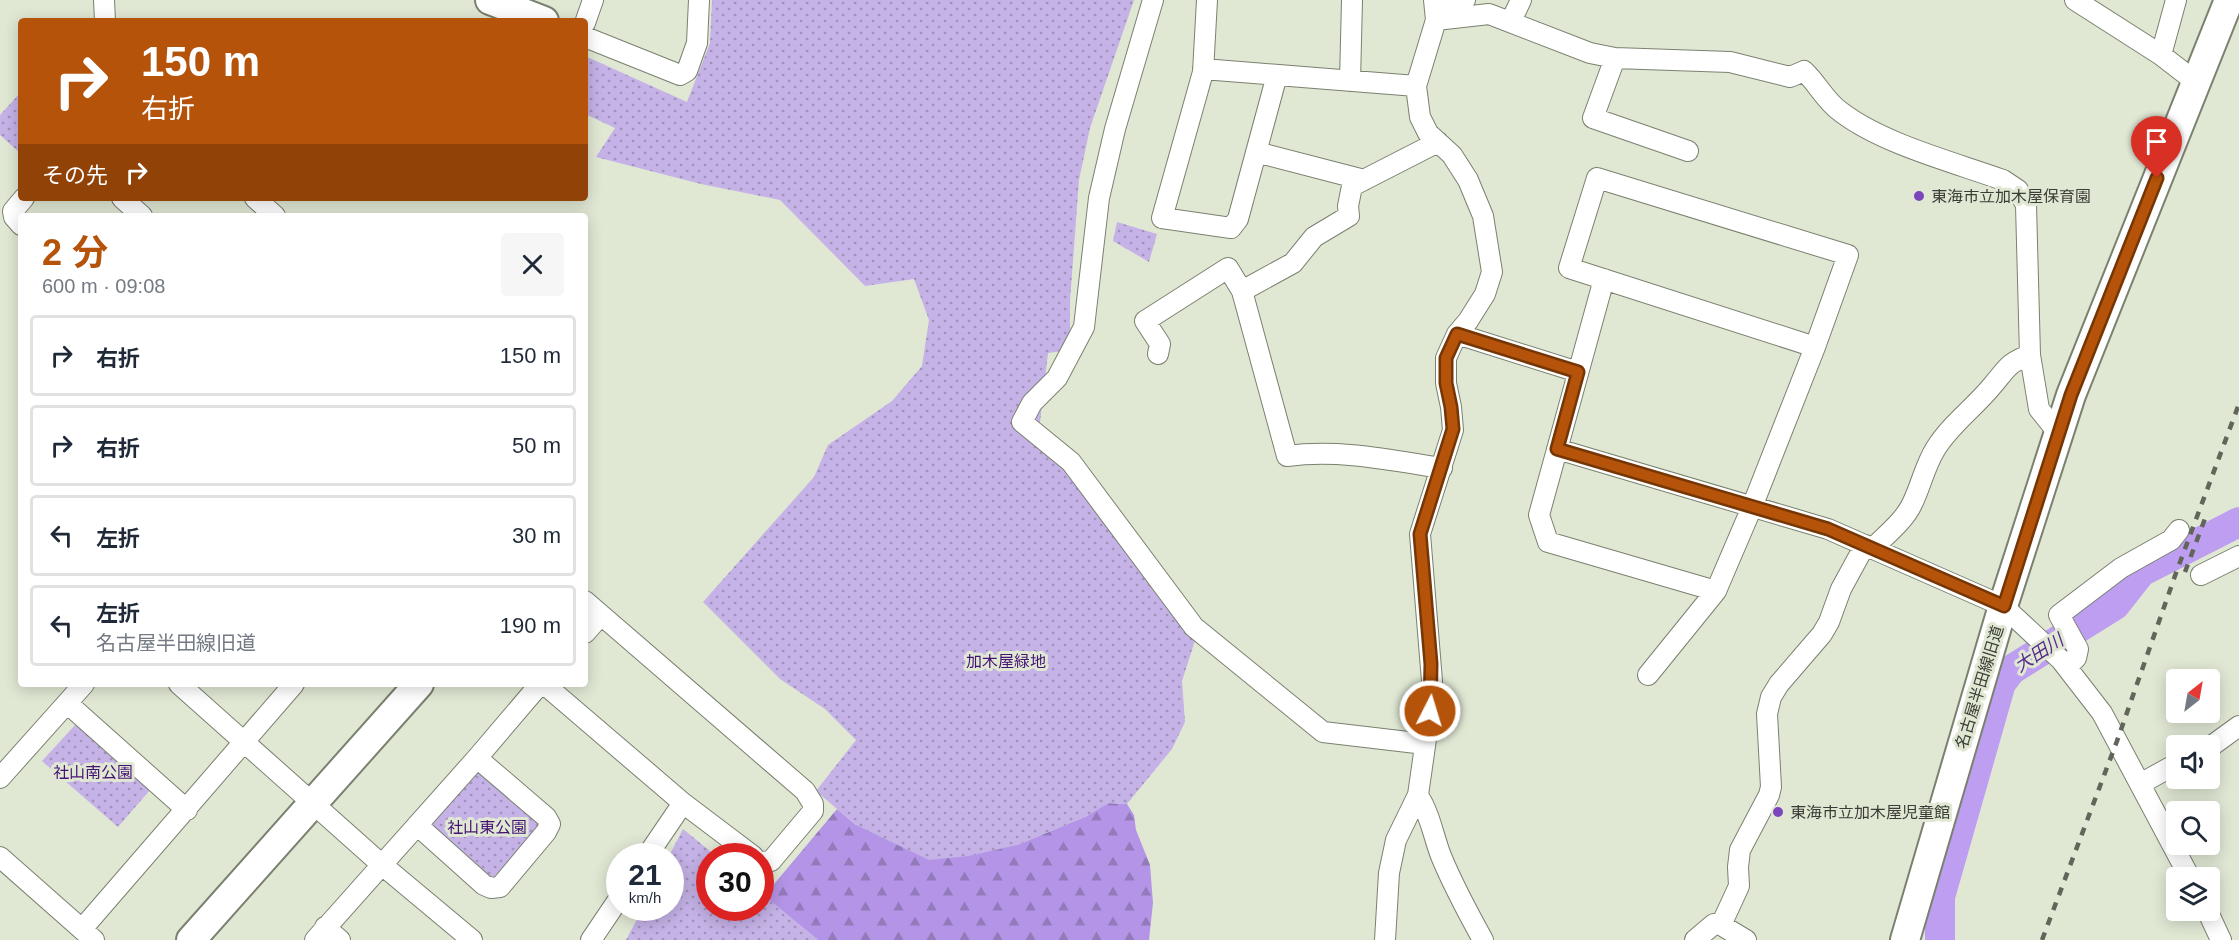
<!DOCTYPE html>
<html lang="ja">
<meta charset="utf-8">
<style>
body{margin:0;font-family:Helvetica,"Noto Sans JP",sans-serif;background:#f6f6f7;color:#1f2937;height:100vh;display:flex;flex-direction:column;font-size:22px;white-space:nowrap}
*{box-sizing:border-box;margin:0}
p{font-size:20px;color:#747a83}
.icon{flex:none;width:33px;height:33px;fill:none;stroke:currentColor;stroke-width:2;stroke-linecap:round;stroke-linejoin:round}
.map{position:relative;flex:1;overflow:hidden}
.side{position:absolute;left:18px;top:213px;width:570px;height:474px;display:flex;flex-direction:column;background:#fff;border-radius:6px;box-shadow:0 3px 15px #0003}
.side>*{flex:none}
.hud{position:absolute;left:18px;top:18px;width:570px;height:183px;border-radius:6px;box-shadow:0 3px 15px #0003;background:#b45309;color:#fff;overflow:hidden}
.needle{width:39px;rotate:31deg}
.buttons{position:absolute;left:2166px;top:669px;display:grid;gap:12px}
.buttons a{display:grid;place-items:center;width:54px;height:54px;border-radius:6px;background:#fff;box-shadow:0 3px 15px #0003;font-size:30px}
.speed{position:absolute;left:606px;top:843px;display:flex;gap:12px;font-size:30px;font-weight:700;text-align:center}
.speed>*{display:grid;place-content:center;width:78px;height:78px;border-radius:50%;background:#fff;box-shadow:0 3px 15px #0003;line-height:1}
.speed small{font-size:15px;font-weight:400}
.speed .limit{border:9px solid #d22;background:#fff;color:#111}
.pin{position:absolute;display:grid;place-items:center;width:51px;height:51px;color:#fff;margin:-62px -26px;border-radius:50% 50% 50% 0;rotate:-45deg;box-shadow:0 0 6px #0007}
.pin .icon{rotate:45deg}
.me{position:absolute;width:66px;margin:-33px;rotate:5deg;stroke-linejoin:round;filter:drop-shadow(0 0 4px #0008)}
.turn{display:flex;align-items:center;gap:21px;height:126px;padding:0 24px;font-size:27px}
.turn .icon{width:78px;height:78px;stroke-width:2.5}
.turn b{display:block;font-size:42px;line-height:51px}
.then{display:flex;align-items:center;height:57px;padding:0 24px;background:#0003;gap:12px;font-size:22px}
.round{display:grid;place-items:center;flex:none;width:63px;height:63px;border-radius:6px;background:#f6f6f7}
.overview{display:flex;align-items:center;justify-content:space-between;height:102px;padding:0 24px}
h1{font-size:36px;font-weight:700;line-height:45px;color:#b45309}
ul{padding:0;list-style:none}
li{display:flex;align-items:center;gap:18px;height:81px;margin:0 12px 9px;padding:0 12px;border:3px solid #e0e1e3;border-radius:6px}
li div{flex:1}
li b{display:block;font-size:22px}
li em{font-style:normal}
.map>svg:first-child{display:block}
</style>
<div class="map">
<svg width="2239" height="940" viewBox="0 0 2239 940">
<defs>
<pattern id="forest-firs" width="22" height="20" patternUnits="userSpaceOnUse" patternTransform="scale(1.5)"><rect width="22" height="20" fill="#b494e6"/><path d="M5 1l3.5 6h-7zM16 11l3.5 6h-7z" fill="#937abb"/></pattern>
<pattern id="park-dots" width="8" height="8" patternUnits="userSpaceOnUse" patternTransform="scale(1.5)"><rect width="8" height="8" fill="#c5b2e7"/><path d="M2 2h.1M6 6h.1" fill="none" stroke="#a192bc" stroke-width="1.8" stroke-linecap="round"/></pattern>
</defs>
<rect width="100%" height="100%" fill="#e0e8d4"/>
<path fill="url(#forest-firs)" d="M 1107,803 L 1127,804 L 1134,815 L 1136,830 L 1150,865 L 1153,903 L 1149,940 L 818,940 L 764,896 L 837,809 L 856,825 L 1017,845 L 1087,816 Z"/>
<path fill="url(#park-dots)" d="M 712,0 L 1134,0 L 1090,128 L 1079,180 L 1070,301 L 1070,350 L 1048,353 L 1039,431 L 1198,631 L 1182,681 L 1185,722 L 1172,749 L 1127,804 L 1109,803 L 1087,816 L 1017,845 L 969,856 L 929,860 L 856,825 L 816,791 L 856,740 L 825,709 L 780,679 L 703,602 L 814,477 L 828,445 L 892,401 L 922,366 L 929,320 L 914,279 L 865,286 L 780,200 L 701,184 L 596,157 L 615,128 L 585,114 L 585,56 L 687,102 L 710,43 Z
M 21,92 L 21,154 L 0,135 L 0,115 Z
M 1117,222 L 1157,234 L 1149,262 L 1113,241 Z
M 76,724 L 150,790 L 118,827 L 42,761 Z
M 474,772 L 483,772 L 538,822 L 538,831 L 494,877 L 485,877 L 430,828 L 431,819 Z
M 683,829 L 716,856 L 710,856 L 710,908 L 760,908 L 761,893 L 818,940 L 626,940 L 643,908 L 670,908 L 669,856 Z"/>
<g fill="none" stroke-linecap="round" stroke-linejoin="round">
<path stroke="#be9ef1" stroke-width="30" d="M 1940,940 L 1940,897 L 2001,683 L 2011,670 L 2115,605 L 2141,572 L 2239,522"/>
<defs>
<path id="street" d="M 104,0 L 105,21
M 1153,0 L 1115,129 L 1099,198 L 1084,327 L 1057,378 L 1032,403 L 1022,422 L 1071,462 L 1194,627 L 1323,732 L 1425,744
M 1207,0 L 1203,72 L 1162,218 L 1231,228 L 1238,219 L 1277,75
M 2075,0 L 2161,55
M 2176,0 L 2161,55 L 2196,82
M 1437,17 L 1445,7 L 1465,0
M 1436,20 L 1489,14 L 1590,53 L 1615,58 L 1730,62 L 1790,77 L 1804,71 C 1818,84 1825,101 1841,112 C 1883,144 1953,162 2003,180 L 2018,190 L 2026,205 L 2030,355 L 2039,409 L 2059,434
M 1511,21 L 1521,0
M 585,23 L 593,0
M 585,37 L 680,75 L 687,71 L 697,43 L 699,0
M 1615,58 L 1593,118 L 1688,151
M 1203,69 L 1416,86
M 1350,81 L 1352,0
M 1256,152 L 1364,180
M 1597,178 L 1848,255 L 1815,347 L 1569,268 Z
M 122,198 L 142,216
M 255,198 L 275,216
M 21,225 L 14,217 L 13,211 L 24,198
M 1604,279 L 1539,515 L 1548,542 L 1716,591 L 1752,507 L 1815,347
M 1242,291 L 1293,263 L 1314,237 L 1349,216 L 1348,206 L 1352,186 L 1438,142
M 1457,334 L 1578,372
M 1158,354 L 1160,344 L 1145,321 L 1228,268 L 1242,291 L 1287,456 C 1339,449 1390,460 1442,468
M 1557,449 L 1828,529 L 2003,606 L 2061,660 L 2102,713 L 2190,878
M 1872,549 C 1886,535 1904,521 1912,504 C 1921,486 1925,465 1936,448 C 1951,424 1974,408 1992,386 C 2006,370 2008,362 2030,355
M 2201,575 L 2239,556
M 585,601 L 805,791 L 813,804 L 813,811 L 771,861 L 760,862
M 585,633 L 601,615
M 2067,667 L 2076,658 L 2078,649 L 2059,615 L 2121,568 L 2171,540 L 2179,530
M 1648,675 L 1716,591
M 179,684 L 381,864 L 472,940
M 544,684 L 683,803 L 753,856
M 67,703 L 187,810
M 2210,747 L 2239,726
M 0,778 L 84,684
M 2140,784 L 2176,764
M 1418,795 C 1430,814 1433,835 1441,856 C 1453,885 1468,913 1483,940
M 417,825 L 484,885 L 491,888 L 500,887 L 546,832 L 550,824 L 546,817 L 477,758
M 647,856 L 683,803
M 0,857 L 94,940
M 2207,910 L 2221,940
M 1721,925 L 1746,940
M 325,927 L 340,940
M 82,929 L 294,684
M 315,940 L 477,758 L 540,684
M 591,940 L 620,897
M 1385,940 L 1389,873 L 1396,840 L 1418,795 L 1430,711 L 1432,681 L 1420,534 L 1453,430 L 1451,407 L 1446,383 L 1446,358 L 1457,334 L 1468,321 L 1485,294 L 1492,272 L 1483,216 L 1468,180 L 1452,155 L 1428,133 L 1420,117 L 1416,86 L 1436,20 L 1434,0
M 1695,940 L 1714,924 L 1721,925 L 1739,886 L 1738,867 L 1740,850 L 1769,795 L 1771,787 L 1767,714 L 1771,697 L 1779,684 L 1822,634 L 1829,622 L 1841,589 L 1865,545"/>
<path id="secondary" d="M 490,0 L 544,21
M 191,940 L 419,684
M 1905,940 L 2003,606 L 2071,395 L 2229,0"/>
</defs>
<use href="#street" stroke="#7a816f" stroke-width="22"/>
<use href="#secondary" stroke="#7a816f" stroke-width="32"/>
<use href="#street" stroke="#fff" stroke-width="20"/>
<use href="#secondary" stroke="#fff" stroke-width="28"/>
<path stroke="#61655a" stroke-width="4.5" stroke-dasharray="8 8" stroke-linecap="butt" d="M 2185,572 L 2206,516
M 2042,940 L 2117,741 L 2176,573 L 2239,404"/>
</g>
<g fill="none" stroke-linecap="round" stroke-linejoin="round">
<defs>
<path id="route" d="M 1430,711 L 1431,664 L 1420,534 L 1453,429 L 1451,407 L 1446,383 L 1446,358 L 1457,334 L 1578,372 L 1557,449 L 1828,529 L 2004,606 L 2071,395 L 2157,178"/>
</defs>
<use href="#route" stroke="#753606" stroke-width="15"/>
<use href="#route" stroke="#b45309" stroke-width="10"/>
</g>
<g fill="#7b45bb" stroke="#e0e8d4" stroke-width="2">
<circle cx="1919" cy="196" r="6"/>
<circle cx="1778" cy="812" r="6"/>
</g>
<g text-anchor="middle" stroke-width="6" stroke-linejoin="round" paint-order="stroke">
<g font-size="16" fill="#3a3d35" stroke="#e0e8d4" text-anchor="start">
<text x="1931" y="202">東海市立加木屋保育園</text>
<text x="1790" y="818">東海市立加木屋児童館</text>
</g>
<g font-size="16" fill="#451374" stroke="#e0e8d4">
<text x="1006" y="667">加木屋緑地</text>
<text x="93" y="778">社山南公園</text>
<text x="487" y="833">社山東公園</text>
</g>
<g font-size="16" fill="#3a3d35" stroke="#e0e8d4">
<text transform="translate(1979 687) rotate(-73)" y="6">名古屋半田線旧道</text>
</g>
<g font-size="18" font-style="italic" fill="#572b8a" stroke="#e0e8d4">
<text transform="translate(2039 653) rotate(-33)" y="6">大田川</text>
</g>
</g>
</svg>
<div class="buttons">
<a><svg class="needle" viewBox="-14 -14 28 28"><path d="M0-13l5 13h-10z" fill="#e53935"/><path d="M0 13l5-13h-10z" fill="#747a83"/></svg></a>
<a><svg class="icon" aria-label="sound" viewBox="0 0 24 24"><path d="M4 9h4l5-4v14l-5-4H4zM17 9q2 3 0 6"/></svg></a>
<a><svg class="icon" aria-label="search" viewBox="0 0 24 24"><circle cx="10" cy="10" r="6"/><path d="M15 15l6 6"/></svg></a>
<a><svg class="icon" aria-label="layers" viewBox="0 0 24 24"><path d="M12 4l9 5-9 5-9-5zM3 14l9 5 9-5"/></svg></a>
</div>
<div class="speed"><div>21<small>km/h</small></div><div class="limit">30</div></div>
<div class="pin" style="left:2157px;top:178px;background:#d93025"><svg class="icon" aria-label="arrive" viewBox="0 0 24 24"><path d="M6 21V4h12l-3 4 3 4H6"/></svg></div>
<svg class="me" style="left:1430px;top:711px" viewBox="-20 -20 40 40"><circle r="17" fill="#b45309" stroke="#fff" stroke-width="3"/><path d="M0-11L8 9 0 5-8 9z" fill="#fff"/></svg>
<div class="hud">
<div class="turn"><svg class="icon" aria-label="right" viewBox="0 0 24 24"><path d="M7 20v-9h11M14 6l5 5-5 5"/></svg><div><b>150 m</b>右折</div></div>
<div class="then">その先<svg class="icon" aria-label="right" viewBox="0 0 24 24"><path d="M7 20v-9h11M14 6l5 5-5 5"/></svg></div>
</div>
<section class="side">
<div class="overview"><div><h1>2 分</h1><p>600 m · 09:08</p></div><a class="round"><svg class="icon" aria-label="close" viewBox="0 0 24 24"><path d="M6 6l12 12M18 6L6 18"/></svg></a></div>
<ul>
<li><svg class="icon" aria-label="right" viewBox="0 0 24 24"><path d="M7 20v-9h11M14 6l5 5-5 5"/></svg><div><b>右折</b></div><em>150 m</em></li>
<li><svg class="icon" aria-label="right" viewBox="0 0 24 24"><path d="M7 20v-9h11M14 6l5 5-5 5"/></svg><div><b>右折</b></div><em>50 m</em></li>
<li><svg class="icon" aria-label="left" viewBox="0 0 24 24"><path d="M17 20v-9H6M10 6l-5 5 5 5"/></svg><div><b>左折</b></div><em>30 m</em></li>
<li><svg class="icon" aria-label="left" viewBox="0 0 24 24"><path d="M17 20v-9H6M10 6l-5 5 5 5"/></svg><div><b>左折</b><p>名古屋半田線旧道</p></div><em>190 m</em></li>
</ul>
</section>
</div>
